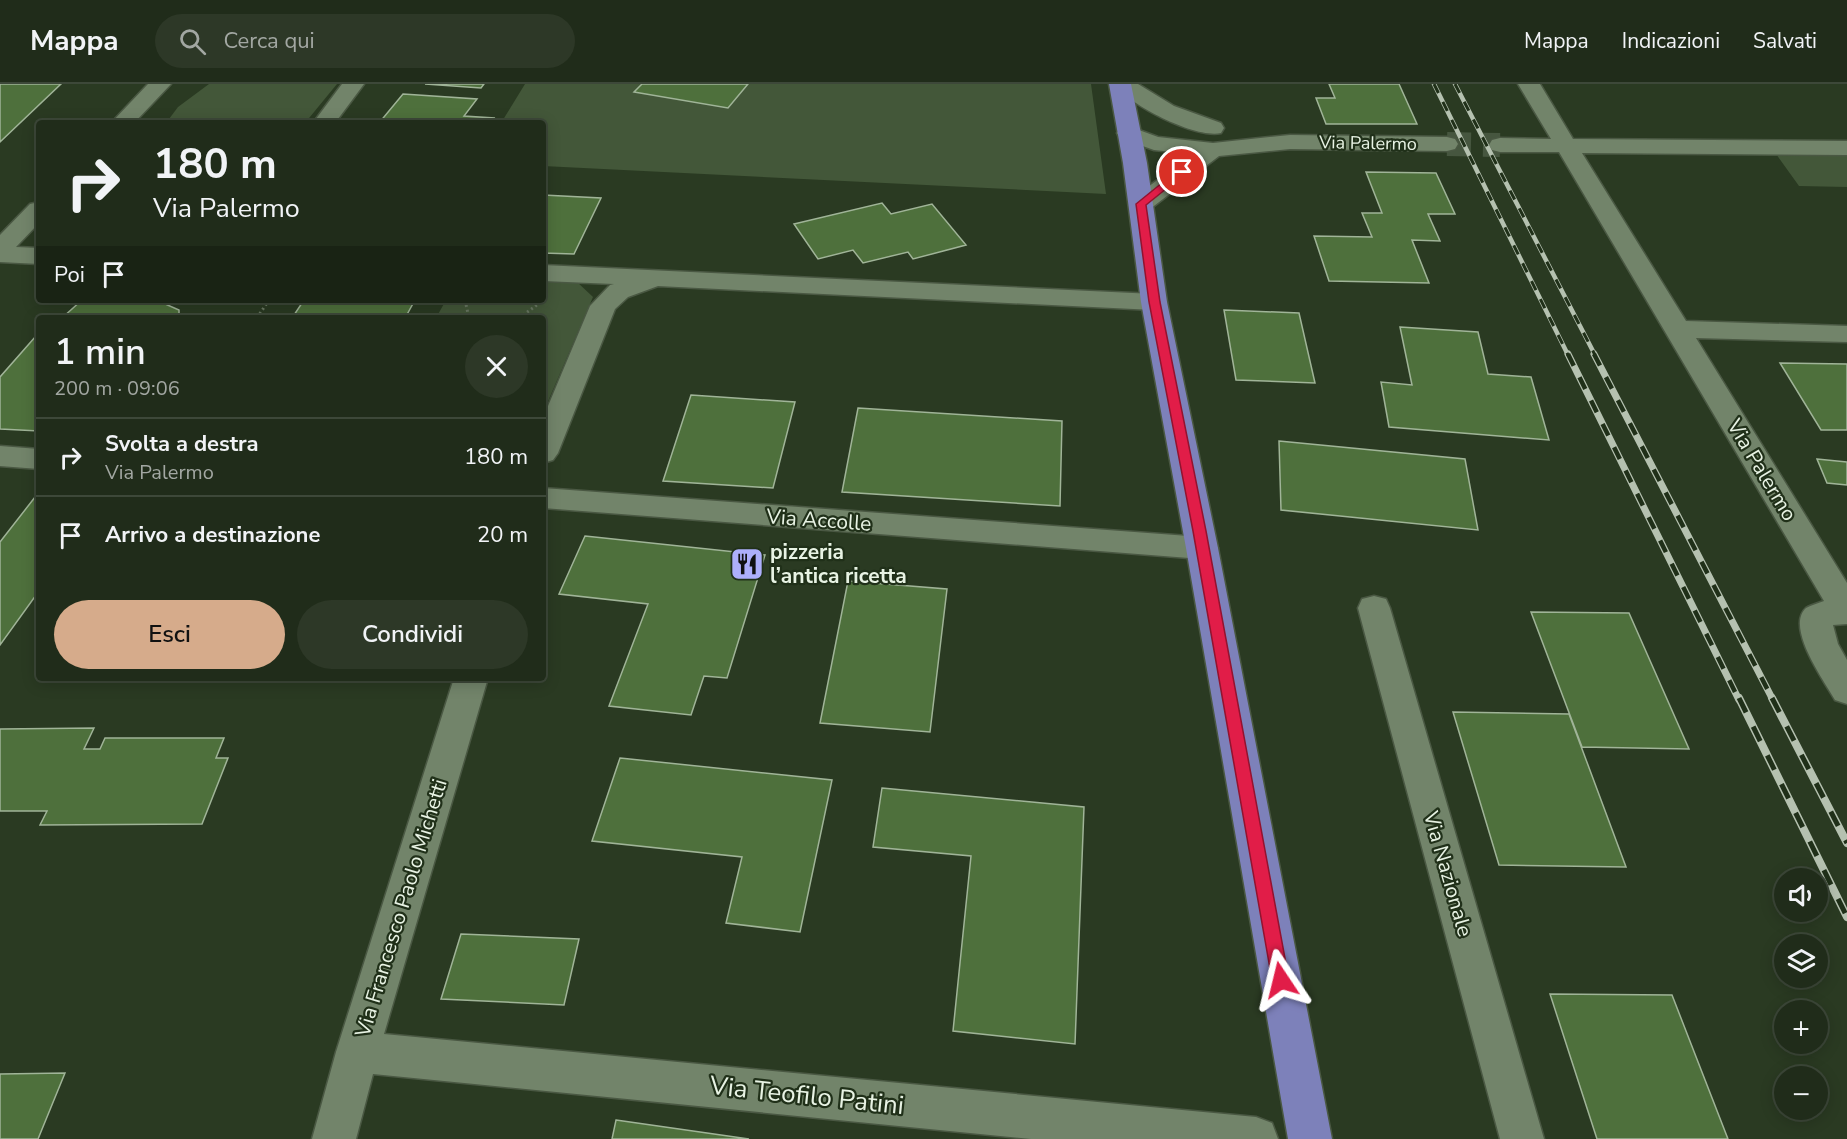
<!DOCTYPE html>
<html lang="it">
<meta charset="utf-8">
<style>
body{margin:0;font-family:"Nunito Sans",sans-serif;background:#2d3827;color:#f1f3f6;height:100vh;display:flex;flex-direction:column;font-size:22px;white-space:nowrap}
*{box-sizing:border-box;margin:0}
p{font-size:20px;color:#a2a7a2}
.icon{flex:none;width:33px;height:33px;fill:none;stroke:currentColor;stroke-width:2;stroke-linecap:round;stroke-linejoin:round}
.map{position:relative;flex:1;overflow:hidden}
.side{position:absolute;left:36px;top:231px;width:510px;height:366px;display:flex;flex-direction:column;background:#202c1a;border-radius:6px;box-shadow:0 3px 15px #0003,0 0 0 2px #3d4839}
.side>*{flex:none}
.top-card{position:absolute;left:36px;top:36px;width:510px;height:183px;border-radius:6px;box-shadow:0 3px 15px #0003,0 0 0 2px #3d4839;background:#202c1a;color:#f1f3f6;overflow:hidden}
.tools{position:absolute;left:1774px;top:784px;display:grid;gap:12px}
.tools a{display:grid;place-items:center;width:54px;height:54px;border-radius:50%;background:#202c1a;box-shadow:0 3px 15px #0003,0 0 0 2px #3d4839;font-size:30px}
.pin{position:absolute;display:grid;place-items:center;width:51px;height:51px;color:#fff;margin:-26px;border:3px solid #fff;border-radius:50%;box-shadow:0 2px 6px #0007}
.me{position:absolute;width:66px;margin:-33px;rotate:350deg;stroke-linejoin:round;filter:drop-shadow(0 0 4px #0008)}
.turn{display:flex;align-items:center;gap:21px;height:126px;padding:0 18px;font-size:27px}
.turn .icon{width:78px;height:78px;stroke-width:2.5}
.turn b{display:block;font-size:42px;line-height:51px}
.then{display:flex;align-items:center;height:57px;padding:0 18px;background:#0003;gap:12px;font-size:22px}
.round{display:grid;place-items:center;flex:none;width:63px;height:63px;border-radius:32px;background:#2d3827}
.overview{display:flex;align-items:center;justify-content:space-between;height:102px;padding:0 18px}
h1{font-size:36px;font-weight:600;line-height:45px}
.cta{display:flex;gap:12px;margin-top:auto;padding:12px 18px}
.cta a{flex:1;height:69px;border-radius:36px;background:#d6ab8b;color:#111;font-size:24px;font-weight:600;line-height:69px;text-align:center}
.cta a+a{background:#2d3827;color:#f1f3f6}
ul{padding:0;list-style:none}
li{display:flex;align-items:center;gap:18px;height:78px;padding:0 18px;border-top:2px solid #3d4839}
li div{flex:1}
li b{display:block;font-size:22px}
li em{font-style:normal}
header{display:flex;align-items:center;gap:36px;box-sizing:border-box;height:84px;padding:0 30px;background:#202c1a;border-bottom:2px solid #3d4839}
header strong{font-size:28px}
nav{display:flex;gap:33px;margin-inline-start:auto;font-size:21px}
.search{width:420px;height:54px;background:#2d3827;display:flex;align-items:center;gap:15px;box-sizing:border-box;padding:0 21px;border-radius:33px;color:#a2a7a2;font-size:22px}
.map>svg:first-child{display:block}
</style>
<header>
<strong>Mappa</strong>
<div class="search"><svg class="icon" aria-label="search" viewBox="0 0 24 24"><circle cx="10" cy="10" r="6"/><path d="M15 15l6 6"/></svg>Cerca qui</div>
<nav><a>Mappa</a><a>Indicazioni</a><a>Salvati</a></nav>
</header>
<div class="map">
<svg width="1847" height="1055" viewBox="0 0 1847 1055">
<rect width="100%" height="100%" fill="#2a3a22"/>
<path fill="#435739" d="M 209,0 L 337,0 L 305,39 L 166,39 L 178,23 Z
M 525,0 L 1091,0 L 1106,110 L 543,82 L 543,39 L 501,39 Z
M 1776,70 L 1847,72 L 1847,103 L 1799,102 Z
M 543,194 L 576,197 L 593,213 L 543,329 L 543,234 L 436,234 L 446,216 L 543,216 Z"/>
<path fill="#4e703c" stroke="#a0b498" stroke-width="1.5" d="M 0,0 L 61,0 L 0,58 Z
M 425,0 L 484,0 L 481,4 Z
M 642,0 L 748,0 L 728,24 L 634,8 Z
M 1329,0 L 1399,0 L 1417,40 L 1326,40 L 1316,14 L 1335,14 Z
M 403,10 L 477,15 L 464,32 L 494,34 L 491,39 L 379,39 Z
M 1366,88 L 1436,89 L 1455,130 L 1428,130 L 1440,157 L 1412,156 L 1429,199 L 1329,197 L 1314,152 L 1372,153 L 1362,129 L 1382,129 Z
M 543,111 L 601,114 L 574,170 L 543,169 Z
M 882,119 L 891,130 L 932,120 L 966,161 L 913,175 L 908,168 L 863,179 L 853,166 L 818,175 L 794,140 Z
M 82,216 L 163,219 L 179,226 L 179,234 L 62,234 Z
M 304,216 L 415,216 L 405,234 L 292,234 Z
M 1224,226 L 1299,229 L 1315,299 L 1236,296 Z
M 1400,243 L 1478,248 L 1488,290 L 1531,293 L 1549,356 L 1389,343 L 1381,298 L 1412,301 Z
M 36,252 L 39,252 L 39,347 L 0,345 L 0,293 Z
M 1780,279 L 1847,280 L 1847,346 L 1821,346 Z
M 691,311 L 795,318 L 773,404 L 663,397 Z
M 858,324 L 1062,337 L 1060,422 L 842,408 Z
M 1279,357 L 1465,375 L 1478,446 L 1281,426 Z
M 1817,375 L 1847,378 L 1847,401 L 1827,399 Z
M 39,408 L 39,507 L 0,561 L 0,458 Z
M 585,452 L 765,471 L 727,594 L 704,592 L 691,631 L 609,622 L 648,520 L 559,510 Z
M 848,497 L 947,505 L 930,648 L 820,639 Z
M 1531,528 L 1629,529 L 1689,665 L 1582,663 Z
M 1453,628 L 1569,630 L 1626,783 L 1499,781 Z
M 94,644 L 84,665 L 100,665 L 105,654 L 224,654 L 216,674 L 228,674 L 202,740 L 40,741 L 47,727 L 0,727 L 0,645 Z
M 620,674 L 832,696 L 800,848 L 726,839 L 742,773 L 592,757 Z
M 882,704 L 1084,723 L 1075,960 L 953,947 L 971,772 L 873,763 Z
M 461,850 L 579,855 L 564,921 L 441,915 Z
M 1550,910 L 1672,911 L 1728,1055 L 1597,1055 Z
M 65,989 L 38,1055 L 0,1055 L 0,990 Z
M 616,1036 L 749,1055 L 612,1055 Z"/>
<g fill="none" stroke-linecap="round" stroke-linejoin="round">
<path stroke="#46563f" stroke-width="24" stroke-dasharray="24 12" stroke-linecap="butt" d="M 1447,60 L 1500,61"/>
<defs>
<path id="minor" d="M 148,0 L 171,0 L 134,39 L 111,39 Z
M 342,0 L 364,0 L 335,39 L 313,39 Z
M 1114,0 L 1138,0 L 1174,22 L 1221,39 L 1224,44 L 1221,49 C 1196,55 1129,21 1114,0 Z
M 1518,0 L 1540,0 L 1573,55 L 1847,57 L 1847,71 L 1582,69 L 1686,237 L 1847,242 L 1847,258 L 1696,254 L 1847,499 L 1847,540 L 1833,541 L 1838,560 L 1847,576 L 1847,620 L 1835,616 C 1824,597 1785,543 1806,524 C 1811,521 1819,519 1824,517 L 1559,68 L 1500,68 L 1492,66 L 1489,61 L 1492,56 L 1500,54 L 1551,55 Z
M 1128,42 L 1158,53 L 1213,59 L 1290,51 L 1447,53 L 1455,55 L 1458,60 L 1455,65 L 1447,67 L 1290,65 L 1219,72 L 1150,125 L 1141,127 L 1132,125 L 1129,120 L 1132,115 L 1192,70 L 1154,66 L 1120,54 L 1117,49 L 1120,44 Z
M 39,118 L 39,139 L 16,163 L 39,164 L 39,180 L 0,178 L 0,151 L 30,120 Z
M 543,181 L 1154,210 L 1163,212 L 1167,218 L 1163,224 L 1154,226 L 658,202 L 628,213 L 615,225 L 558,369 L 553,376 L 543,379 L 543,334 L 590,222 L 610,201 L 614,200 L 543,197 Z
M 0,362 L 39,365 L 39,385 L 0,382 Z
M 543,404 L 1202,453 L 1213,456 L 1218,464 L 1213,472 L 1202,475 L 543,424 Z
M 1374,512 L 1386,515 L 1390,524 L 1544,1055 L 1500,1055 L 1358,524 L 1362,515 Z
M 454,594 L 488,594 L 384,950 L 1256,1033 L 1272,1039 L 1278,1055 L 1031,1055 L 373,990 L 356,1055 L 312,1055 L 336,968 Z"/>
<path id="major" d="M 1109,0 L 1131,0 L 1147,79 L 1167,218 L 1218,464 L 1332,1055 L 1288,1055 L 1186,464 L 1141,218 L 1123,79 Z"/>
</defs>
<use href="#minor" stroke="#4a5843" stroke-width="3"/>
<use href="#major" stroke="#4a5843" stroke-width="3"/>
<path stroke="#697762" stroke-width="3" stroke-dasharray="2 3" stroke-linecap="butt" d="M 465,216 L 469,234
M 257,234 L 269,216
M 519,234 L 541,218"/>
<use href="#minor" fill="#72846a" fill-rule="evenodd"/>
<use href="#major" fill="#7d81ba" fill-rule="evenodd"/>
<defs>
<path id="rail-far2" d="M 1434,0 L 1568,271
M 1455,0 L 1595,271"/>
<path id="rail-far1" d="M 1568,270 L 1739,616
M 1594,270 L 1773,616"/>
<path id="rail" d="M 1739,614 L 1847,833
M 1772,614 L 1847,759"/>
</defs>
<use href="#rail-far2" stroke="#b5c1b0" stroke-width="4.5"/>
<use href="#rail-far1" stroke="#b5c1b0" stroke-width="7"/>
<use href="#rail" stroke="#b5c1b0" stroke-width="8"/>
<use href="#rail-far2" stroke="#203019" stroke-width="3" stroke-dasharray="10" stroke-linecap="butt"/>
<use href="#rail-far1" stroke="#203019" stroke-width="4.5" stroke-dasharray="13" stroke-linecap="butt"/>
<use href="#rail" stroke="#203019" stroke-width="5" stroke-dasharray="16" stroke-linecap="butt"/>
</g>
<path fill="#e11d48" stroke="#92132f" stroke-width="1.5" d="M 1178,86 L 1187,88 L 1146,121 L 1160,218 L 1206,447 L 1289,896 L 1287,901 L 1281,904 L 1275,901 L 1272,896 L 1193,447 L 1149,218 L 1136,120 Z"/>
<defs>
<symbol id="restaurant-square" viewBox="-11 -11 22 22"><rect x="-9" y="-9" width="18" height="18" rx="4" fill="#adaffb" stroke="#203019"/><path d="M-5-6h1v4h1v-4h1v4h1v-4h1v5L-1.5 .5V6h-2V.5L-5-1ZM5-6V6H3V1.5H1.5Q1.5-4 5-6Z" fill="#111"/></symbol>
</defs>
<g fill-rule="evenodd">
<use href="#restaurant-square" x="728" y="461" width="38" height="38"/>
</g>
<g text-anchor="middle" stroke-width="4.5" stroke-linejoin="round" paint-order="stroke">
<g font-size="18" fill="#e8f3e4" stroke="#203019">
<text transform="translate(1368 59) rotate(1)" y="6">Via Palermo</text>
</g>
<g font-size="21" fill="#e8f3e4" stroke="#203019">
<text transform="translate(1762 386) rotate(59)" y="7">Via Palermo</text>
<text transform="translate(819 436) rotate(4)" y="7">Via Accolle</text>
<text transform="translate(1448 790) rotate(74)" y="7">Via Nazionale</text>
<text transform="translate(401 824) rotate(-73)" y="7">Via Francesco Paolo Michetti</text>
</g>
<g font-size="21" font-weight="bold" fill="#e8f3e4" stroke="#203019" text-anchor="start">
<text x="770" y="475">pizzeria<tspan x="770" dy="24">l’antica ricetta</tspan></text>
</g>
<g font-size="26" fill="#e8f3e4" stroke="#203019">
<text transform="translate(807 1011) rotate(6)" y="9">Via Teofilo Patini</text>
</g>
</g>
</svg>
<div class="tools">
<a><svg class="icon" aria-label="sound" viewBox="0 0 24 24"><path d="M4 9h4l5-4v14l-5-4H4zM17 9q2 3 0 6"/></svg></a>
<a><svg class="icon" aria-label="layers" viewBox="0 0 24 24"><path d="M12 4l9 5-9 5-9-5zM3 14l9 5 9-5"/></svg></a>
<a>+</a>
<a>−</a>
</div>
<div class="pin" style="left:1182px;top:88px;background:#d93025"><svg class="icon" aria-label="arrive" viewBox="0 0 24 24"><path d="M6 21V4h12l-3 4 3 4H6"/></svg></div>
<svg class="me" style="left:1281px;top:896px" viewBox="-20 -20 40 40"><path d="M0-17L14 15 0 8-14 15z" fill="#e11d48" stroke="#fff" stroke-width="4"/></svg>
<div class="top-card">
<div class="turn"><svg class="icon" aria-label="right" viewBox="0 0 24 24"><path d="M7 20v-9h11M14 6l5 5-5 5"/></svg><div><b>180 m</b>Via Palermo</div></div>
<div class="then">Poi<svg class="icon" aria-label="arrive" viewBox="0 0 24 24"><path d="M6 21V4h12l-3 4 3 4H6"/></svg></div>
</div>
<section class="side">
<div class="overview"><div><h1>1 min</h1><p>200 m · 09:06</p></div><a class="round"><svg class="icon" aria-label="close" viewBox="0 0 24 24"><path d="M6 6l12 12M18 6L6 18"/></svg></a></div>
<ul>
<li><svg class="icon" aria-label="right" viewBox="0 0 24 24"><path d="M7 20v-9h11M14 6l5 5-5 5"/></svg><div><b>Svolta a destra</b><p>Via Palermo</p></div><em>180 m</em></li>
<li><svg class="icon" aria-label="arrive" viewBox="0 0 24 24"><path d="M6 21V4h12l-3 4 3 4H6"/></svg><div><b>Arrivo a destinazione</b></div><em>20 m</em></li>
</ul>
<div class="cta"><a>Esci</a><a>Condividi</a></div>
</section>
</div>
